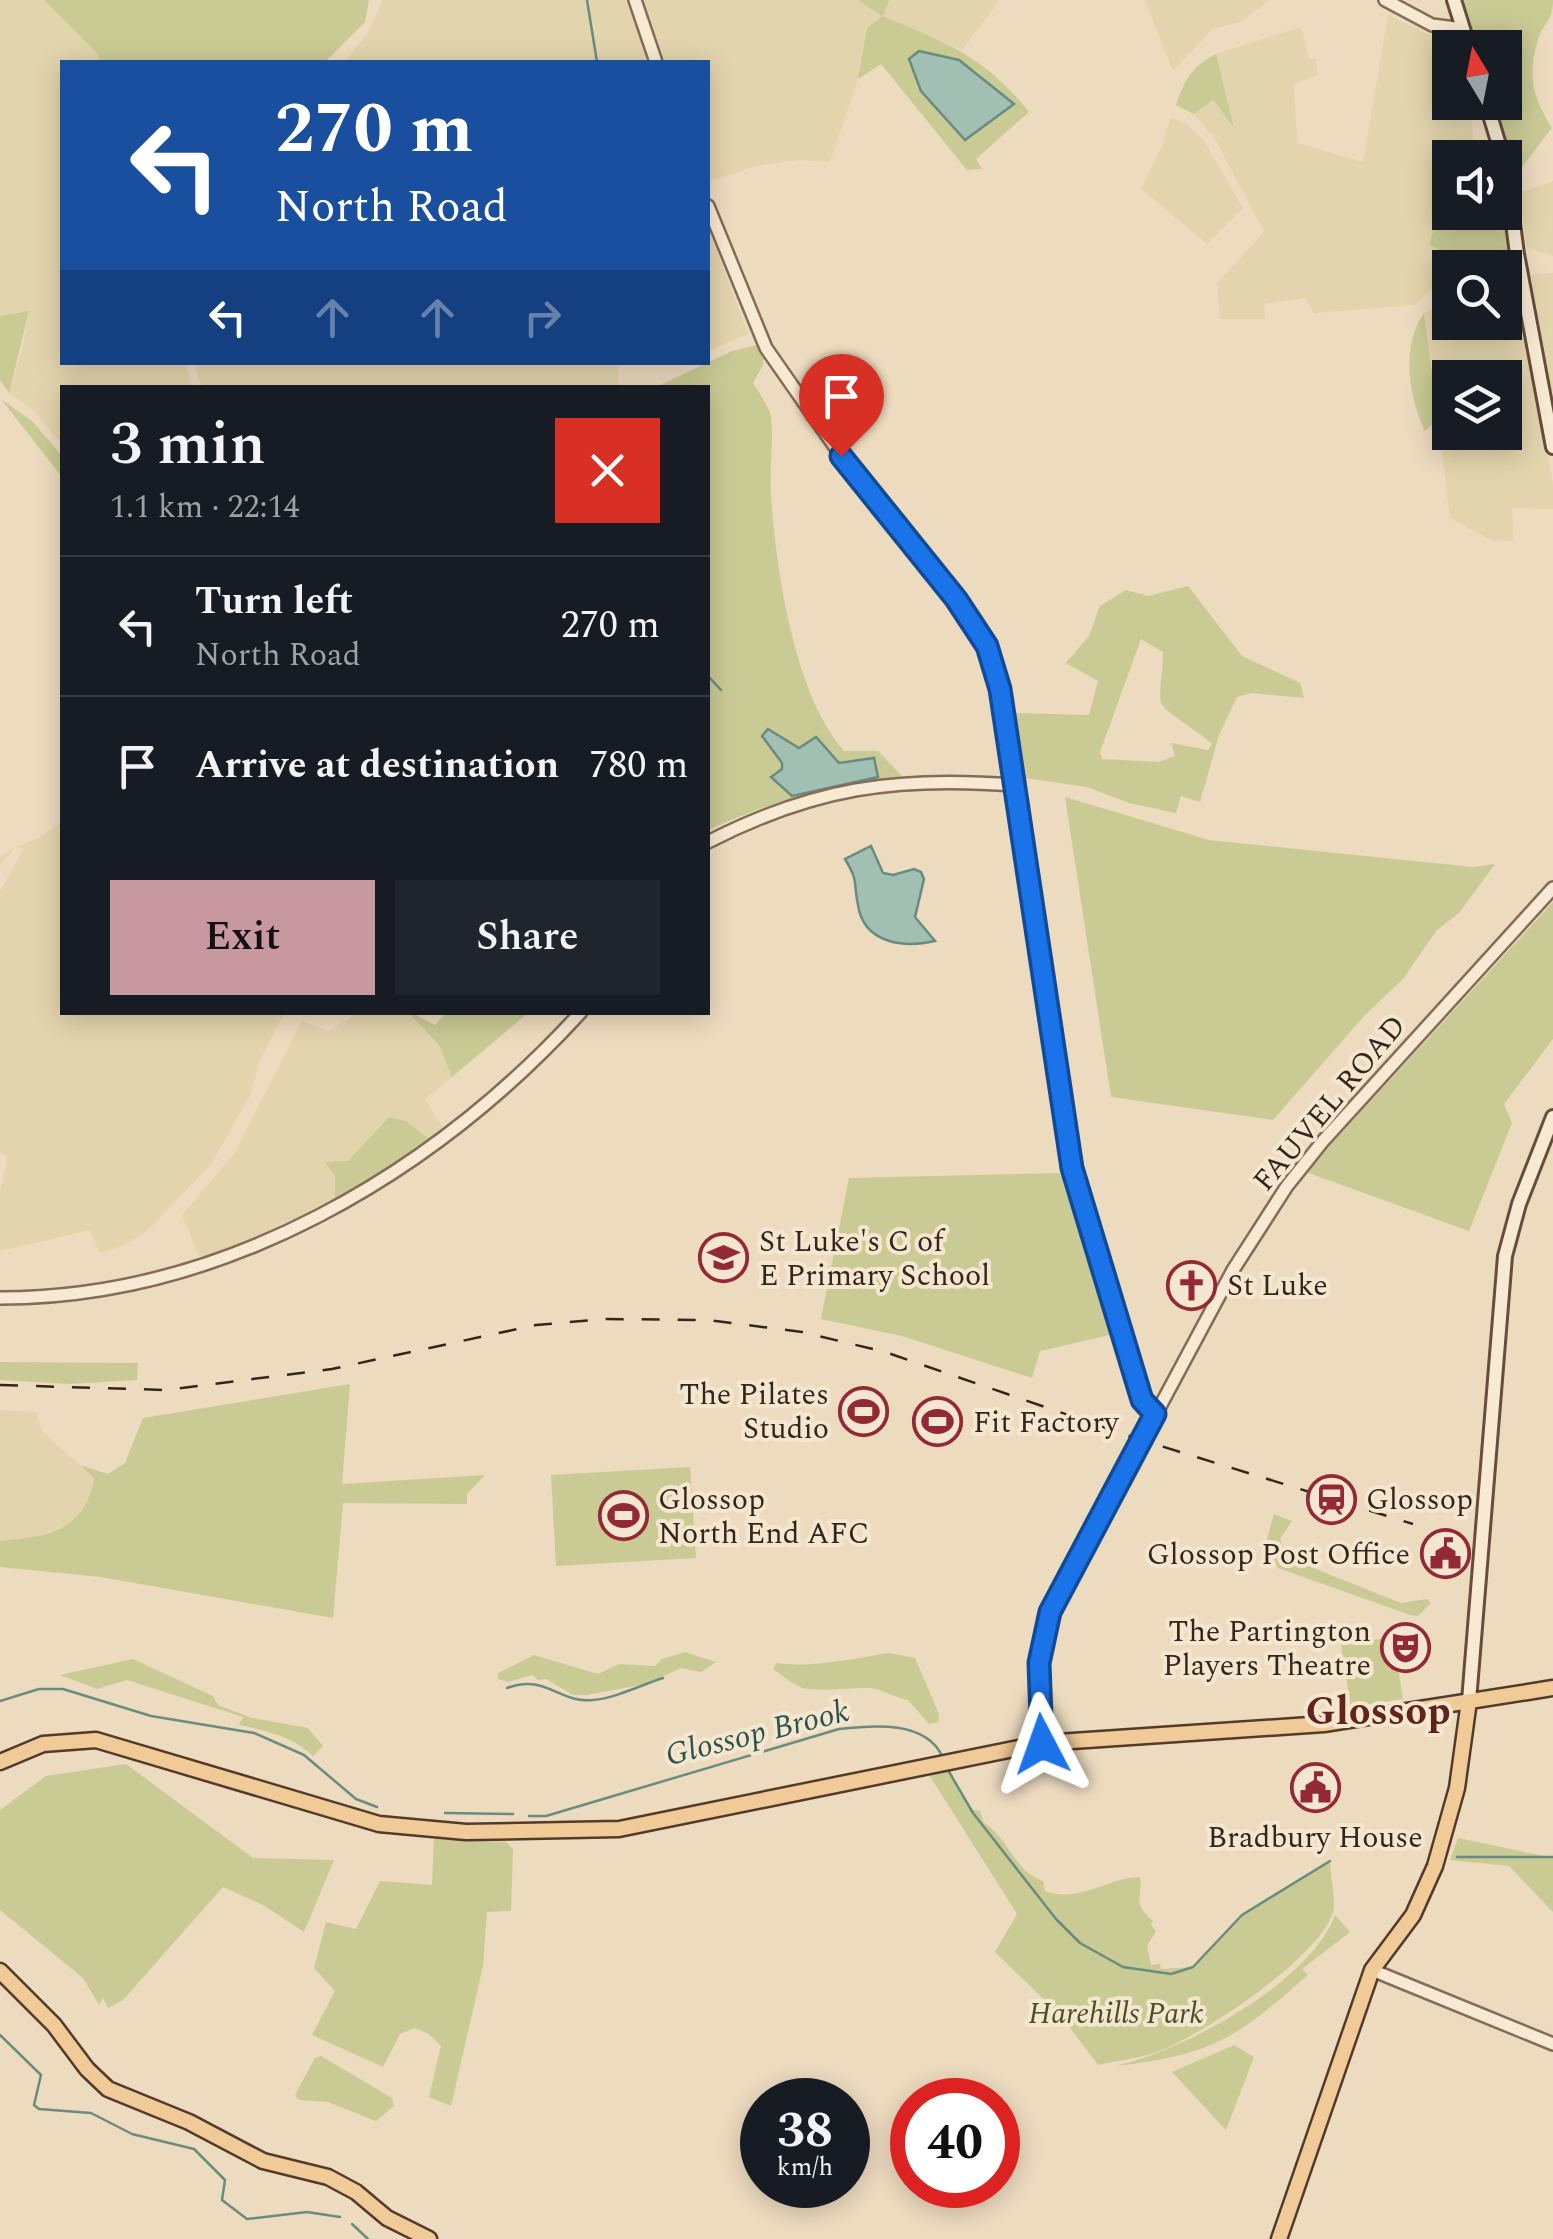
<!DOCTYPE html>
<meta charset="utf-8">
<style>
body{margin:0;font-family:Spectral,serif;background:#20242c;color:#f1f3f6;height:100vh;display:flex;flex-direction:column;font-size:38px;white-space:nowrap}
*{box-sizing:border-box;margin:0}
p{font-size:32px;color:#9ea1a6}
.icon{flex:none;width:55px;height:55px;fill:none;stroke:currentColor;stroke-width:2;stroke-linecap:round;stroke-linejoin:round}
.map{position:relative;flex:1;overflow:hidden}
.drawer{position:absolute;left:60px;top:385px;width:650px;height:630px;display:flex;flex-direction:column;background:#171b24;border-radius:0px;box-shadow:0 5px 25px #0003}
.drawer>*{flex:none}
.guide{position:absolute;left:60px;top:60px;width:650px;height:305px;border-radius:0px;box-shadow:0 5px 25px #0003;background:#1a4fa0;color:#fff;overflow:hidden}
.needle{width:65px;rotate:350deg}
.buttons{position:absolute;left:1432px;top:30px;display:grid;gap:20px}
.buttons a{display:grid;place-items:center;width:90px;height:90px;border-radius:0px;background:#171b24;box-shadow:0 5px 25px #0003;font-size:50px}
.speed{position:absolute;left:740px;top:2078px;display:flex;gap:20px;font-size:50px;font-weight:700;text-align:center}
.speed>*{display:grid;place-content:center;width:130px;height:130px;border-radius:50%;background:#171b24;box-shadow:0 5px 25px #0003;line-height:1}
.speed small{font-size:25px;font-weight:400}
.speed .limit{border:15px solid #d22;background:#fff;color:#111}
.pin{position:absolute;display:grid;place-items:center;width:85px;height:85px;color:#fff;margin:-102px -42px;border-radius:50% 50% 50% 0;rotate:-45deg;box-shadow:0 0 10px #0007}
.pin .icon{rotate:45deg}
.me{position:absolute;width:110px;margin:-55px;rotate:356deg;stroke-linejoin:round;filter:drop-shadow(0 0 8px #0008)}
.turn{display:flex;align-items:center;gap:35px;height:210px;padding:0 50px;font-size:45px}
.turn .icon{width:130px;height:130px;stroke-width:2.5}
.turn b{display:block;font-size:70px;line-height:85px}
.lanes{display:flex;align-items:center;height:95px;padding:0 50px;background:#0003;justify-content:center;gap:50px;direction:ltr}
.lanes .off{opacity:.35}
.round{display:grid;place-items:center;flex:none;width:105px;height:105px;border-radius:0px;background:#20242c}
.summary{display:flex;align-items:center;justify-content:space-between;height:170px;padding:0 50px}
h1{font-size:60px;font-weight:600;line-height:75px}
.action{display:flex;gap:20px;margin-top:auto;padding:20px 50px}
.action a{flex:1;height:115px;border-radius:0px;background:#c7989f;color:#111;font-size:40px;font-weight:600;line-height:115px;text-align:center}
.action a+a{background:#20242c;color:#f1f3f6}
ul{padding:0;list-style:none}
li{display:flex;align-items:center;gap:30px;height:140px;padding:0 50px;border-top:2px solid #363941}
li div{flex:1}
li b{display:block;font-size:38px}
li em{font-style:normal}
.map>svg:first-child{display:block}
</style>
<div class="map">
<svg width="1553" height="2239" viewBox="0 0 1553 2239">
<rect width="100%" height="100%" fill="#eddbbf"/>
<path fill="#e2d4ad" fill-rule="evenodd" d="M 0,0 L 44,0 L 98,53 L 101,62 L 62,62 L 62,362 L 186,363 L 191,387 L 62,388 L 62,444 L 33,410 L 9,393 L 22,350 L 29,312 L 0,316 Z
M 383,0 L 627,0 L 648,62 L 345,62 L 368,33 Z
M 643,0 L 858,0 L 882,15 L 889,0 L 1000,0 L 962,50 L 882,16 L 867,28 L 858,79 L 830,162 L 798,160 L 755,166 L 708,182 L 708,62 L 665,62 Z
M 1145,0 L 1270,0 L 1240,22 L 1212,29 L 1173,71 Z
M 1388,15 L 1456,47 L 1450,48 L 1450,102 L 1471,103 L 1474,157 L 1450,158 L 1450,207 L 1438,216 L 1429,243 L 1435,248 L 1432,289 L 1415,305 L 1314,313 L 1305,298 L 1264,304 L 1265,319 L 1220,319 L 1217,283 L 1264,232 L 1214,137 L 1194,115 L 1213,100 L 1232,125 L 1216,54 L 1301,27 L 1309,59 L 1316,59 L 1318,75 L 1294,84 L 1297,143 L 1363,162 Z
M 1171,117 L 1189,126 L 1206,144 L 1243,208 L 1207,244 L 1141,189 L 1163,144 Z
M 1553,181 L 1553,256 L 1527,248 L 1519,193 Z
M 708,228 L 748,334 L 708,351 Z
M 1514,273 L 1553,484 L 1553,509 L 1512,508 L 1513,541 L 1491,540 L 1450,518 L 1424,313 L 1450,300 L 1450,322 L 1505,322 L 1505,275 ZM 1450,378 L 1505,378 L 1505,432 L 1450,432 Z
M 1553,273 L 1553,392 L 1551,392 L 1531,275 Z
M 195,363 L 618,363 L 618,387 L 204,387 L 199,381 Z
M 62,822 L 62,1012 L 284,1013 L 260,1061 L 250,1095 L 212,1163 L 149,1229 L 125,1245 L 100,1253 L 90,1230 L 0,1251 L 0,1193 L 8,1156 L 0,1152 L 0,892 L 24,848 L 15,847 L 0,866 L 0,857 L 15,847 L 40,837 Z
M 357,1013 L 412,1013 L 412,1018 L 439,1045 L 452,1077 L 425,1099 L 444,1130 L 429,1139 L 406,1121 L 389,1117 L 335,1176 L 335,1201 L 201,1260 L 182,1215 L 234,1154 L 302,1021 L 329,1031 Z
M 0,1410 L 36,1412 L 42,1431 L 94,1478 L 90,1503 L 73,1522 L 30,1539 L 0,1541 Z"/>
<path fill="#c9ca94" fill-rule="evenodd" d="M 44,0 L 369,0 L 365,22 L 325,62 L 101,62 L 97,53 Z
M 858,0 L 889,0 L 883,16 C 948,44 983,55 1029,112 L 976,159 L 982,169 L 967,170 L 881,64 L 858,79 L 867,28 L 882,16 Z
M 1463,0 L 1553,0 C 1553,23 1542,23 1537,43 C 1527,78 1534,99 1552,128 L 1513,179 L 1493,103 L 1505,102 L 1505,48 L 1476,47 Z
M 1216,54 L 1234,128 L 1213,100 L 1194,114 L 1176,105 C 1184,81 1192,66 1216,54 Z
M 1450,207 L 1450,212 L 1505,213 L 1510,252 L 1492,261 L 1465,250 L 1449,258 L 1429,244 L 1438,216 Z
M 29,311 L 9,393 L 0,380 L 0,316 Z
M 1424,313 L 1438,419 L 1425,431 C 1408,396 1401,346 1424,313 Z
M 765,343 L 763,365 L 753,383 C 759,393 769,406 771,417 C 774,442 769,470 771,495 C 776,570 794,694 844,751 L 878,751 L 902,776 C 827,788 778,798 708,830 L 708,388 L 654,388 L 732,351 Z
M 1,399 L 32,421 L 62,456 L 62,477 Z
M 1188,586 L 1242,656 L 1300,683 L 1304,698 L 1252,693 L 1237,697 L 1219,735 L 1200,802 L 1181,796 L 1176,813 L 1129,803 L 1087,787 L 1019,777 L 1013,713 L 1089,715 L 1098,681 L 1066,663 L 1089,636 L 1100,606 L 1126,590 L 1148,596 ZM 1141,639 L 1163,652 C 1164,666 1158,692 1161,702 C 1163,712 1202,733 1212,744 L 1208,750 L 1171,743 L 1175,756 L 1159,762 L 1102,759 L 1100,752 Z
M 1065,797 L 1209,840 L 1473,867 L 1495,864 L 1459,913 L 1436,931 L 1403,979 L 1365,1015 L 1273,1120 L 1111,1097 Z
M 1553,902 L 1553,1039 L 1504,1104 L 1512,1123 L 1469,1231 L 1306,1172 Z
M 412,1013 L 435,1025 L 446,1013 L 528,1013 L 452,1077 L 439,1045 L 412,1017 Z
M 389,1117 L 406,1121 L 429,1139 L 361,1189 L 335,1201 L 335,1176 L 325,1162 L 348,1161 Z
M 1059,1173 L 1069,1183 L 1114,1334 L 1040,1351 L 1032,1378 L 902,1336 L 821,1319 L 849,1178 Z
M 0,1362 L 138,1363 L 137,1380 L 70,1384 L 0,1380 Z
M 350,1384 L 342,1484 L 485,1475 L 467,1494 L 467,1504 L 343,1503 L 333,1618 L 101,1577 L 0,1567 L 0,1541 C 47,1537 85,1531 94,1478 L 80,1465 L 108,1474 L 125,1463 L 143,1418 Z
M 690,1467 L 696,1558 L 556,1566 L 551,1475 Z
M 1274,1514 L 1292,1521 L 1280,1539 L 1288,1558 L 1401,1603 L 1427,1599 L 1431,1603 L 1418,1616 L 1410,1615 L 1278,1568 L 1267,1539 Z
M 1393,1637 L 1403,1699 L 1351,1707 L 1341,1645 Z
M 685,1652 L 716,1662 L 701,1672 L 681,1668 L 646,1684 L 587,1695 L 573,1695 L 546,1679 L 538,1680 L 532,1675 L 508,1682 L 498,1679 L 498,1673 L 534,1655 L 598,1674 L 619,1664 L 655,1666 L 662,1659 Z
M 889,1653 L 915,1658 L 939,1714 L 938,1722 L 929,1724 L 908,1700 C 896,1698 882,1689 870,1688 C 853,1687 813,1693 800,1687 C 791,1683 782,1675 773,1669 L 776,1663 C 812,1668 852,1659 889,1653 Z
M 133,1659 L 213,1696 L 218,1705 L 252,1718 L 308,1728 L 323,1746 L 313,1756 C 292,1736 267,1731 239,1725 L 243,1717 L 127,1680 L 97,1689 L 60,1675 Z
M 126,1764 L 253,1858 L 334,1860 L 304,1932 L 263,1905 L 223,1887 L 123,2000 L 108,2008 L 103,1998 L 99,2005 L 83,1978 L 0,1910 L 0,1810 L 46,1776 Z
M 946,1766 L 970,1809 L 980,1811 L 984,1823 C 1008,1836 1013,1871 1043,1881 L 1045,1891 C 1077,1904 1110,1877 1140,1877 C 1143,1902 1131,1901 1153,1921 L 1151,1925 L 1156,1931 L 1147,1946 L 1151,1965 L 1160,1964 L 1161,1969 L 1193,1967 L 1242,1915 L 1330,1861 C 1330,1875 1335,1894 1334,1907 C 1329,1953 1193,2042 1151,2054 C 1134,2059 1115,2061 1098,2065 L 1062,2017 L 995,1952 L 1017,1914 L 926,1770 Z
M 1458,1838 L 1553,1858 L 1553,1912 L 1509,1866 L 1450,1860 Z
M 434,1839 L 506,1842 L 513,1849 L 511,1911 L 487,1912 L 483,1966 L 451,2106 L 429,2097 L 441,2046 L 429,2034 L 415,2028 L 400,2034 L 383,2067 L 312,2035 L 335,1991 L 314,1968 L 326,1922 L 356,1929 L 380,1881 L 432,1885 Z
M 1335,1915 L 1350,1932 L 1302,1969 L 1308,1975 C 1236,2038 1213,2055 1116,2066 C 1184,2050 1309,1984 1335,1915 Z
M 1234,2045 L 1254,2057 L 1226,2130 L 1172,2072 Z
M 321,2056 L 392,2098 L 394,2106 L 376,2121 L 328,2102 L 299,2100 L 295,2095 L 315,2058 Z"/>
<path fill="#a2bfb4" stroke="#6a8c80" stroke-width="2.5" d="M 919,51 L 959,60 L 1014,104 L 965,140 L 921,91 L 909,59 Z
M 768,729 L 799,748 L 816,737 L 839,763 L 874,758 L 878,777 L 792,796 L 771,777 L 782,769 L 782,763 L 762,736 Z
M 871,846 L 883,873 L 893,875 L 914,869 L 921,872 L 924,879 L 915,917 L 935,941 C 904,948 864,944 858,905 C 853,881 859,882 845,859 Z"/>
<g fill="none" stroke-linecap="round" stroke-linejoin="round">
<path stroke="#6a8c80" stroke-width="2.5" d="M 587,0 L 597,62
M 708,676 L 721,690
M 507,1688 C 545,1673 560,1704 593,1700 C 616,1698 641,1685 663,1678
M 0,1701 L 39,1689 L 63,1689 L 151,1716 L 254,1733 L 304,1755 L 356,1799 L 377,1807
M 948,1770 L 973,1813 L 1056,1919 L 1080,1943 L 1123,1967 L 1171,1974 L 1193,1967 L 1242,1915 L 1330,1861
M 445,1813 L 513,1814
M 529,1816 L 546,1816 L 839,1729 C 873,1725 927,1720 943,1758
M 1457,1857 L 1553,1857
M 0,2035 L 41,2075 L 34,2105 L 39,2109 L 91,2113 L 132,2134 L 194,2149 L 225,2180 L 222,2200 L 247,2219 L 307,2212 L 340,2217
M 352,2224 L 368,2239"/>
<defs>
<path id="tertiary" d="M 635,0 L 656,62
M 1385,0 L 1432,25 L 1463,29
M 708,206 L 766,348 L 863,487 L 956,599 L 987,646 L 1001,689 L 1072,1167 L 1142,1400 L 1155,1414
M 708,842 C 813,788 896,776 1014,785
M 0,1298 C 224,1298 433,1174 581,1012
M 1043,1743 L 1039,1663 L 1050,1612 L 1233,1270 L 1287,1186 L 1323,1141 L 1553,888
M 1372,1970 L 1553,2044"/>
<path id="secondary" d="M 1454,0 L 1469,48
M 1486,102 L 1503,158
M 1505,163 L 1517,254 L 1553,447
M 1469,1701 L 1505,1256 L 1519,1204 L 1553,1117"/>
<path id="primary" d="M 0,1762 L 43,1744 L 96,1740 L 379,1824 L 466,1832 L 619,1829 L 1043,1743 L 1324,1724 L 1553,1688
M 0,1971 L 54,2025 L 87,2069 L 108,2089 L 189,2122 L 263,2161 L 328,2177 L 356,2192 L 387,2218 L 429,2239
M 1279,2239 L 1372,1970 L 1413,1915 L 1435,1866 L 1457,1788 L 1469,1701"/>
</defs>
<use href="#tertiary" stroke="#856c58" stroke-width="16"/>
<use href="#secondary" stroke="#674d3b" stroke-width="18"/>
<use href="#primary" stroke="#533a2d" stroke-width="19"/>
<use href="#tertiary" stroke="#f8e9d2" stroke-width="11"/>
<use href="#secondary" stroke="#f8e9d2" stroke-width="12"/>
<use href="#primary" stroke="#f0cb97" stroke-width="14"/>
<path stroke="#35261c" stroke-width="2.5" stroke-dasharray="18 18" stroke-linecap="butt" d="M 0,1385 L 165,1390 L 332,1369 L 536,1325 L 606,1319 L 707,1320 L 802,1332 L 885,1352 L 1135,1438 L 1413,1524"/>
</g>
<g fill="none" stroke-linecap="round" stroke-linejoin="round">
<defs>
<path id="route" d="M 841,456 L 956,599 L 987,646 L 1000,689 L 1072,1168 L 1142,1400 L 1155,1414 L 1050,1612 L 1039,1663 L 1042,1744"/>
</defs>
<use href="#route" stroke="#114b97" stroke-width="25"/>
<use href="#route" stroke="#1a73e8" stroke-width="18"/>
</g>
<defs>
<symbol id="school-ring" viewBox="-11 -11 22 22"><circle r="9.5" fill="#f4e6cf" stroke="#932935" stroke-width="1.5"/><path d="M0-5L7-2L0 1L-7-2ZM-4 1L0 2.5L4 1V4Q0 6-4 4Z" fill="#932935"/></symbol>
<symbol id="church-ring" viewBox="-11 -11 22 22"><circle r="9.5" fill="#f4e6cf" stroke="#932935" stroke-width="1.5"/><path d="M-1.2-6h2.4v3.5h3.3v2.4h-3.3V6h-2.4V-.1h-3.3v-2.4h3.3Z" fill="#932935"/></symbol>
<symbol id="stadium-ring" viewBox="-11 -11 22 22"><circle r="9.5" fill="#f4e6cf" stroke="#932935" stroke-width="1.5"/><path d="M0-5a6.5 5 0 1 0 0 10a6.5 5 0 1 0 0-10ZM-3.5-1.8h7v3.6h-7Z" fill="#932935"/></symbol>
<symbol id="station-ring" viewBox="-11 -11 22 22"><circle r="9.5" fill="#f4e6cf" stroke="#932935" stroke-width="1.5"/><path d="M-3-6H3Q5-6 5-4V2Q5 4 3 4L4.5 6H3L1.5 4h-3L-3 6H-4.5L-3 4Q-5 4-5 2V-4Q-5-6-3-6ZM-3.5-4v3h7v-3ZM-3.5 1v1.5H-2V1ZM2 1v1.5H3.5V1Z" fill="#932935"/></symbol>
<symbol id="civic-ring" viewBox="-11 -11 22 22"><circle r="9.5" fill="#f4e6cf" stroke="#932935" stroke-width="1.5"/><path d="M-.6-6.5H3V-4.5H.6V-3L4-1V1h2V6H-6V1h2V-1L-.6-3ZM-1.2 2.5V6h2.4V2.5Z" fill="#932935"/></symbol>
<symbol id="theatre-ring" viewBox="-11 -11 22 22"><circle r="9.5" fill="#f4e6cf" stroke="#932935" stroke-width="1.5"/><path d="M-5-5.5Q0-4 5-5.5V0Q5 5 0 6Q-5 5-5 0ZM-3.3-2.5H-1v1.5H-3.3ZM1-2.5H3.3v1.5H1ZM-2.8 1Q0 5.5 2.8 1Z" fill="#932935"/></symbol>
</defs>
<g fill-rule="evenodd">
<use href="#school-ring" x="696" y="1230" width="55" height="55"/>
<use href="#church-ring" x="1164" y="1258" width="55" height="55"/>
<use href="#stadium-ring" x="836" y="1384" width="55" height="55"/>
<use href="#stadium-ring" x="910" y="1394" width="55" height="55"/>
<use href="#station-ring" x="1304" y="1472" width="55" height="55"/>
<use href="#stadium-ring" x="596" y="1488" width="55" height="55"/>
<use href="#civic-ring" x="1418" y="1526" width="55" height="55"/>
<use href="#theatre-ring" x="1378" y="1620" width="55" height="55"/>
<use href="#civic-ring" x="1288" y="1760" width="55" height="55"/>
</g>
<g text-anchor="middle" stroke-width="8" stroke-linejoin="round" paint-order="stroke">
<g font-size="30" fill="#35261c" stroke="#f4e6cf">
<text transform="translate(1329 1103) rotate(-50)" y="10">FAUVEL ROAD</text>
</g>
<g font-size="30" fill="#35261c" stroke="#f4e6cf" text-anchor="start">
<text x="759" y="1251">St Luke's C of<tspan x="759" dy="34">E Primary School</tspan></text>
<text x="1227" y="1295">St Luke</text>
<text x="829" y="1404" text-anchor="end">The Pilates<tspan x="829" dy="34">Studio</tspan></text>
<text x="973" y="1432">Fit Factory</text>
<text x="658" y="1509">Glossop<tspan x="658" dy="34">North End AFC</tspan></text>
<text x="1366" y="1509">Glossop</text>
<text x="1410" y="1564" text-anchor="end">Glossop Post Office</text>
<text x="1371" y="1641" text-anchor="end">The Partington<tspan x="1371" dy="34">Players Theatre</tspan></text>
<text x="1315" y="1847" text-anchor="middle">Bradbury House</text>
</g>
<g font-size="30" font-style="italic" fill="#4a5123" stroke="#f4e6cf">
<text x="1116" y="2023">Harehills Park</text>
</g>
<g font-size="32" font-style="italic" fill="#2c544e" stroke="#f4e6cf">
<text transform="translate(757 1732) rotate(-14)" y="11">Glossop Brook</text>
</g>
<g font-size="40" font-weight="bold" fill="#61241d" stroke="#f4e6cf">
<text x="1378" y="1724">Glossop</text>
</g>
</g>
</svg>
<div class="buttons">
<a><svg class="needle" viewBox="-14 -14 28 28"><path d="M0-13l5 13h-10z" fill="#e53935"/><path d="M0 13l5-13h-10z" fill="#9ea1a6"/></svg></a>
<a><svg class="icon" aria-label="sound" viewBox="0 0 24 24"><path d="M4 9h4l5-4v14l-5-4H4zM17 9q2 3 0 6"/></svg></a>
<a><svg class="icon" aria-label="search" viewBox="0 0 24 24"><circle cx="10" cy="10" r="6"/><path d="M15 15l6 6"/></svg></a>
<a><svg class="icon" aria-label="layers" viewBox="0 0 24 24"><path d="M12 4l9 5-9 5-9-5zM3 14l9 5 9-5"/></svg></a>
</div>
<div class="speed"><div>38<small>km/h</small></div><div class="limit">40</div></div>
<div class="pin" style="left:841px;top:456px;background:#d93025"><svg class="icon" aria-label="arrive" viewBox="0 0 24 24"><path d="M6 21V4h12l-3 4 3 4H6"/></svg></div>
<svg class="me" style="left:1042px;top:1744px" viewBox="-20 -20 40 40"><path d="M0-17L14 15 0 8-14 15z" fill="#1a73e8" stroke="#fff" stroke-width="4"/></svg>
<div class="guide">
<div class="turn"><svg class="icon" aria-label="left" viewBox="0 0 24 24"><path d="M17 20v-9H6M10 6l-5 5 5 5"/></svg><div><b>270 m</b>North Road</div></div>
<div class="lanes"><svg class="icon" aria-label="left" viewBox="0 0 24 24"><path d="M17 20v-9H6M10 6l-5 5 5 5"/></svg><svg class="icon off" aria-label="ahead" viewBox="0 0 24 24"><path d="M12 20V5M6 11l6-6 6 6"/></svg><svg class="icon off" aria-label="ahead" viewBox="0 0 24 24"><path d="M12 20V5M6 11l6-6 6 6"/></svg><svg class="icon off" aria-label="right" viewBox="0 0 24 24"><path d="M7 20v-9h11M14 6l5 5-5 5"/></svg></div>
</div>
<section class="drawer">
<div class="summary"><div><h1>3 min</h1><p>1.1 km · 22:14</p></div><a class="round" style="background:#d93025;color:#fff"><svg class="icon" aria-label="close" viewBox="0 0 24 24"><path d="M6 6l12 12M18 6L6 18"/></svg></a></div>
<ul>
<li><svg class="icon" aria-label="left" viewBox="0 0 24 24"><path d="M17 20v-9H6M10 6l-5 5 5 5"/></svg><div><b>Turn left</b><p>North Road</p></div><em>270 m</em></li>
<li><svg class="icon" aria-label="arrive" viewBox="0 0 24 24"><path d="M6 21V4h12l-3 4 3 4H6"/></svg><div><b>Arrive at destination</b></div><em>780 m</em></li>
</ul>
<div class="action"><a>Exit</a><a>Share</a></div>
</section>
</div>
